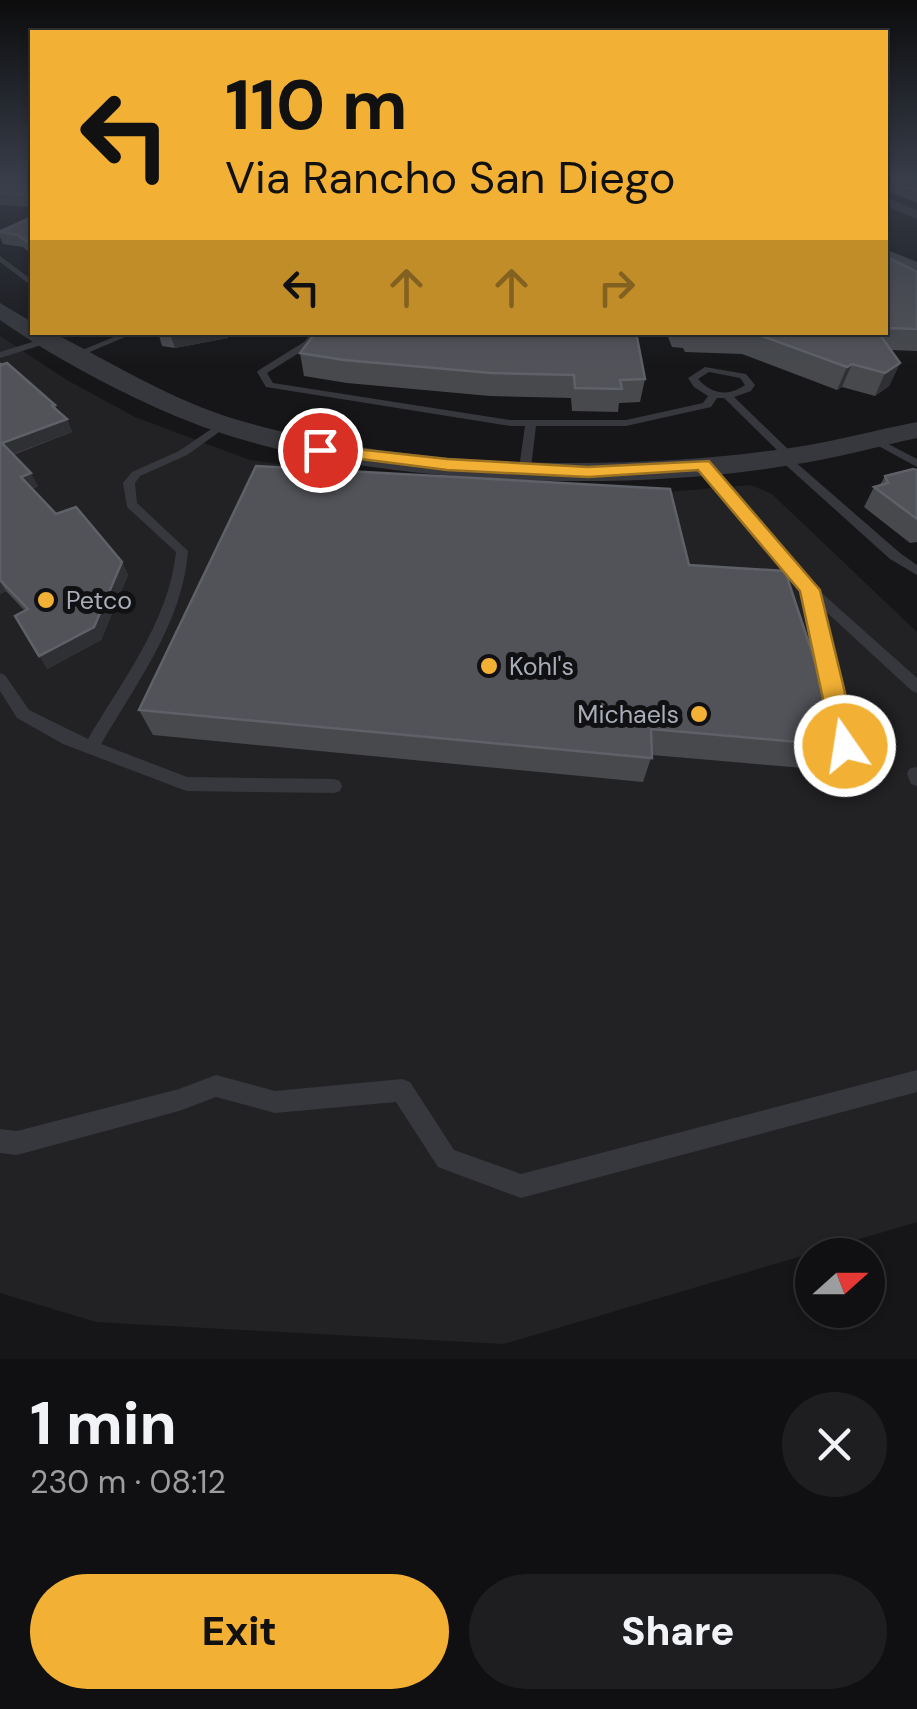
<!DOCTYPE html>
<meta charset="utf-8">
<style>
body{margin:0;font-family:"DM Sans",sans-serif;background:#1e1e20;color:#f1f3f6;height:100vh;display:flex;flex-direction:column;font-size:38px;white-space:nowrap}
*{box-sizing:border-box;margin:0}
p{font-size:32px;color:#9c9d9f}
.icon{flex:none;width:55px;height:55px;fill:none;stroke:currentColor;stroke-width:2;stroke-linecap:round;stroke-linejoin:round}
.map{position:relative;height:1359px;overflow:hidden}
.sheet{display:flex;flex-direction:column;background:#101012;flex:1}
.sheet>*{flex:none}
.top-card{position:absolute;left:30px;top:30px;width:858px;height:305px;border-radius:0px;box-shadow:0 2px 8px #0004,0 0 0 2px #303032;background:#f2b134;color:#111;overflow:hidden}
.needle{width:65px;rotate:69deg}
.buttons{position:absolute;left:795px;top:1238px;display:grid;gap:20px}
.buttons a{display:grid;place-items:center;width:90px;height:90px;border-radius:50%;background:#101012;box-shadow:0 2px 8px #0004,0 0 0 2px #303032;font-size:50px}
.pin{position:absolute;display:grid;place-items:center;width:85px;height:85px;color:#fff;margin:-42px;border:5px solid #fff;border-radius:50%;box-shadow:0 2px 10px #0007}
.me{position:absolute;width:110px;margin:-55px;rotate:347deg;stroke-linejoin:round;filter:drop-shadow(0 0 8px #0008)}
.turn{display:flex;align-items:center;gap:35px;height:210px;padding:0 30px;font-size:45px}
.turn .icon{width:130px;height:130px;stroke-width:2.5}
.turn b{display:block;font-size:70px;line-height:85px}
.lanes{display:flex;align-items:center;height:95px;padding:0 30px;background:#0003;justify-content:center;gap:50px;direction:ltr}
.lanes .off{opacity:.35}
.round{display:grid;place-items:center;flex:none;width:105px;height:105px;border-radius:52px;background:#1e1e20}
.headline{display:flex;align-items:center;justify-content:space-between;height:170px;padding:0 30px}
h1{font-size:60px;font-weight:800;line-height:75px}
.cta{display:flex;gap:20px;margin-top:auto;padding:20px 30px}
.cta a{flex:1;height:115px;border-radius:60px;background:#f2b134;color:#111;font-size:40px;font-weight:800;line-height:115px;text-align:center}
.cta a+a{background:#1e1e20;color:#f1f3f6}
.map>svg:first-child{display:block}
</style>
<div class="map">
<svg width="917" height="1359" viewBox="0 0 917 1359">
<rect width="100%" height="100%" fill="#161618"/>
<path fill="#222225" d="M 0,336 L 67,380 L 135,417 L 250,460 L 457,490 L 630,495 L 751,485 L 772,494 L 917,632 L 917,1222 L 504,1344 L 96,1322 L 0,1293 Z"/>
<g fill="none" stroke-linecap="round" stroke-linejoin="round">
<path fill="#37383d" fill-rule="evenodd" d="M 0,256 L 32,280 L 32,286 L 0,262 Z
M 109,332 L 120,332 L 125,337 L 78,357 L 70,355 L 114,337 Z
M 313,332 L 322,332 L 310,346 L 267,373 L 273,383 L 510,420 L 626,420 L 703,403 L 708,396 L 694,387 L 688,378 L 705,367 L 746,374 L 755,385 L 751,391 L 734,397 L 794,455 L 795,457 L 793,460 L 900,553 L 917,565 L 917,575 L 890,559 L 779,459 L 778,457 L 781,454 L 724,398 L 717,398 L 711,407 L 626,426 L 536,426 L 531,468 L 525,471 L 519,468 L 525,426 L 510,426 L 266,387 L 257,372 L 259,370 L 304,342 ZM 709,372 L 740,378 L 745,385 C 729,397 711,394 698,379 Z
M 48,337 L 51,338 L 51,342 L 0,358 L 0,352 Z
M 220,423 L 229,425 L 187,455 L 140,476 L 135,483 L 137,503 L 188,551 C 183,622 136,684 101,744 L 187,777 L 334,779 L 340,781 L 342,786 L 340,791 L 334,793 L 187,791 L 181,789 L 63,744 L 17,718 L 0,691 L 0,673 L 5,675 L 29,710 L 88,739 C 122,681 169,621 176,552 L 127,507 L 123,483 L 132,472 L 179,451 Z
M 877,438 L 917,459 L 917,467 L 873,443 L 873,439 Z
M 703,461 L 707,462 L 815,587 L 917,678 L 917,693 L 912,691 L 821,607 L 862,784 L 860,789 L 854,791 L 848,789 L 846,784 L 804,591 L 699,466 L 699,462 Z
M 915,767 L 917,768 L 917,786 L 911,784 L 907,774 L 909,769 Z
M 917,1070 L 917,1092 L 521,1198 L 438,1167 L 396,1102 L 275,1113 L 216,1097 L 179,1111 L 17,1155 L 0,1153 L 0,1129 L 17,1131 L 179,1089 L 216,1075 L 275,1091 L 402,1079 L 410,1082 L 454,1150 L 521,1174 Z"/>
<path fill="#37383d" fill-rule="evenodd" d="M 885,197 L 917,210 L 917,219 L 885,206 Z"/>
<path fill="#37383d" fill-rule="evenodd" d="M 0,303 L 32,322 L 32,332 L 52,332 C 112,363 173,401 238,420 C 403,469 620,473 790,448 C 833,442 875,430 917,422 L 917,438 C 875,447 833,459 791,465 C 625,493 375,486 215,431 C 147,408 58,361 0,320 Z"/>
<path fill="#45474d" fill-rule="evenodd" d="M 885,249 L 917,262 L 917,278 L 885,264 Z"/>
</g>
<path fill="#47494d" d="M 32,175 L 32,207 L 0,205 L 0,178 Z
M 885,175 L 917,175 L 917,203 L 885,190 Z
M 32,216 L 32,255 L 23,247 L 3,244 L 0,237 L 0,230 Z
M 885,256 L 917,272 L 917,351 L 891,350 L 900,363 L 889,386 L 875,396 L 842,387 L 837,390 L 742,354 L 685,352 L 683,348 L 672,347 L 666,332 L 885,332 Z
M 158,332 L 227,332 L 228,338 L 175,348 L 162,346 Z
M 300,353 L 645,379 L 640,402 L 619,403 L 618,412 L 572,411 L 571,398 L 490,396 L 347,383 L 304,376 Z
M 0,363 L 55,405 L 58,412 L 67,419 L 72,432 L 13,455 L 38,486 L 32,489 L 56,514 L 122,562 L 128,575 L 101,640 L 47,669 L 25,611 L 6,591 L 0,594 Z
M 917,470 L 917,542 L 910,543 L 864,507 L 874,487 L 880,485 L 885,476 Z
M 689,565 L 843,746 L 826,770 L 652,755 L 643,782 L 153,735 L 139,710 Z"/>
<path fill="#2f3033" d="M 176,332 L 227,332 L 228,338 L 175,348 L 170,334 Z
M 900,363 L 889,386 L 875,396 L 885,373 Z
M 852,364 L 842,387 L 837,390 L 847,367 Z
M 67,419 L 72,432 L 8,456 L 2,443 Z
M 31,473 L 38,486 L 28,490 L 21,477 Z
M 122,562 L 128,575 L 101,640 L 47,669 L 39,656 Z
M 0,581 L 6,591 L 0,594 Z"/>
<path fill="#525359" stroke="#5f6168" stroke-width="2.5" d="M 12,175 L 32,175 L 32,195 L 0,193 L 0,178 Z
M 885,175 L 917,175 L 917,191 L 885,179 Z
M 32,217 L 32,246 L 18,235 L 0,232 Z
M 885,256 L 917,272 L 917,329 L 885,328 Z
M 316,332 L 636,332 L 645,379 L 620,380 L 622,389 L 575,388 L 574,375 L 491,373 L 344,360 L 300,353 Z
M 751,332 L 878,332 L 900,363 L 885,373 L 852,364 L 847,367 Z
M 0,363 L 1,365 L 7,363 L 55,405 L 52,406 L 67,419 L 2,443 L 31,473 L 21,477 L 56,514 L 76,507 L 122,562 L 94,627 L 39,656 L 15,616 L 28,609 L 0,580 Z
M 256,466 L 670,489 L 689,565 L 785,571 L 843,746 L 651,729 L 652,758 L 139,710 Z
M 913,469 L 917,470 L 917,519 L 874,487 L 888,483 L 885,476 Z"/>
<linearGradient id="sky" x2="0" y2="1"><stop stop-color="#0c0c0d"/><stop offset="0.48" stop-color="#363c48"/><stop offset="1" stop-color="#363c48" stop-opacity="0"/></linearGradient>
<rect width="917" height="366" fill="url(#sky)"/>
<path fill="#f2b134" stroke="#9d7322" stroke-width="2.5" d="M 320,445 L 447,459 L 588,467 L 709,461 L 820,590 L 858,746 L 854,753 L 837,753 L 833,746 L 800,591 L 698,470 L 588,477 L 447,470 L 314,453 L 311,450 Z"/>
<g fill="#f2b134" stroke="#111113" stroke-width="4">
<circle cx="46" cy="600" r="10"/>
<circle cx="489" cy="666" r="10"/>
<circle cx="699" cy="714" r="10"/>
</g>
<g text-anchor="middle" stroke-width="10" stroke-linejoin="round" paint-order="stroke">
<g font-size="25" fill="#a8adb8" stroke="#111113" text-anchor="start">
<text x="66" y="609">Petco</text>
<text x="509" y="675">Kohl's</text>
<text x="679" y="723" text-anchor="end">Michaels</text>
</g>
</g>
</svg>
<div class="buttons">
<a><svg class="needle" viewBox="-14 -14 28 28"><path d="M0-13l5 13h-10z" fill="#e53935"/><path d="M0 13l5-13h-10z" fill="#9c9d9f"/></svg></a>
</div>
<div class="pin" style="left:320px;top:450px;background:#d93025"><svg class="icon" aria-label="arrive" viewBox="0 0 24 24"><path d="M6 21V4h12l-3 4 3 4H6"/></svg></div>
<svg class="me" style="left:845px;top:746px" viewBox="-20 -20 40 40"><circle r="17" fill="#f2b134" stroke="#fff" stroke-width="3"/><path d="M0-11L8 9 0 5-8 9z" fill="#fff"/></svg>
<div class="top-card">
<div class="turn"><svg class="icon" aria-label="left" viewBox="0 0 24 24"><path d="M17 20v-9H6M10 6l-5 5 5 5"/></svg><div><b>110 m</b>Via Rancho San Diego</div></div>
<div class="lanes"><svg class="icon" aria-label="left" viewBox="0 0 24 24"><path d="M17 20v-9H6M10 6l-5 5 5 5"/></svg><svg class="icon off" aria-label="ahead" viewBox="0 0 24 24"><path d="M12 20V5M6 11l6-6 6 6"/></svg><svg class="icon off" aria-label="ahead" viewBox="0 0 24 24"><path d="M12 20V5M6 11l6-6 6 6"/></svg><svg class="icon off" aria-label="right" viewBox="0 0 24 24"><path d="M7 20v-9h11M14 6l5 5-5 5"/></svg></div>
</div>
</div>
<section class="sheet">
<div class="headline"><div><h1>1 min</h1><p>230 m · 08:12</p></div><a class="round"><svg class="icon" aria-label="close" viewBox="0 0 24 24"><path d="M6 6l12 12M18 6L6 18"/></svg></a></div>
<div class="cta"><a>Exit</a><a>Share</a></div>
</section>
